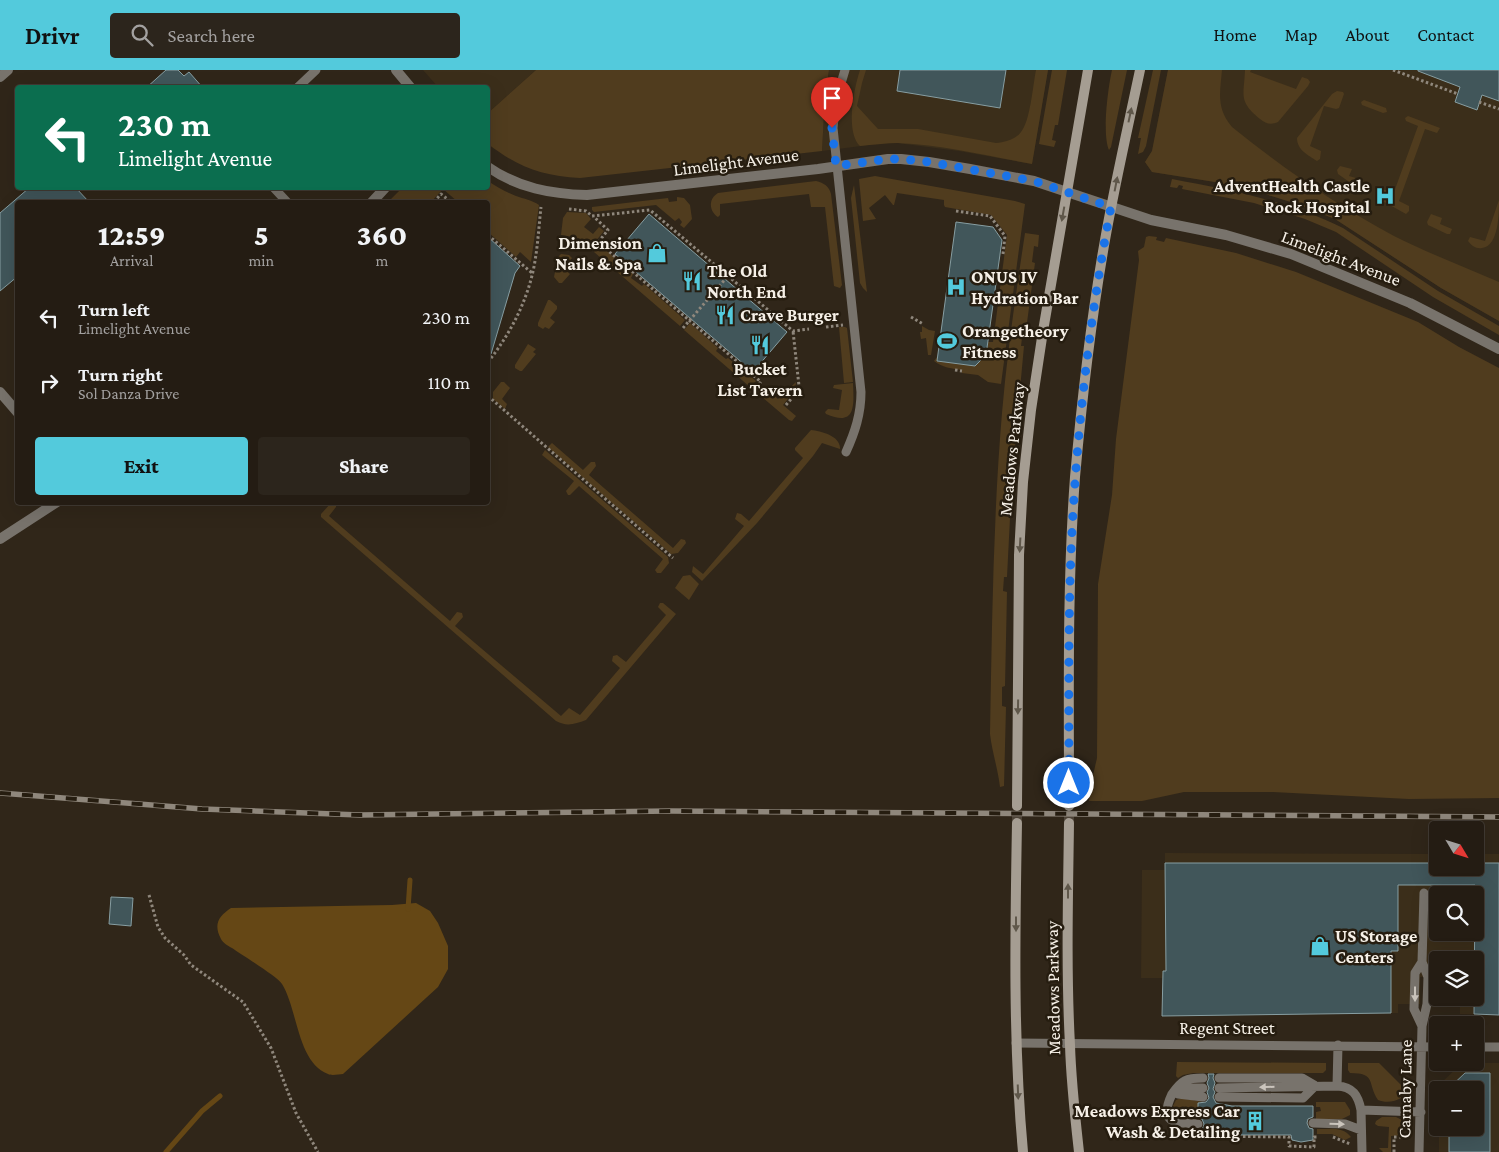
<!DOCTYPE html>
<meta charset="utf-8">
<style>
body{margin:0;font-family:"Crimson Pro",serif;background:#2c251c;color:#f1f3f6;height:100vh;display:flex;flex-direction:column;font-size:19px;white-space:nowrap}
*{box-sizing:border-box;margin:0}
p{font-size:16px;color:#a3a1a0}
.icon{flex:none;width:28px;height:28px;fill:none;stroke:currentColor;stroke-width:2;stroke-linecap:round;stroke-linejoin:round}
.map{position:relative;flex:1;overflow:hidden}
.side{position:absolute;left:15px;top:130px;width:475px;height:305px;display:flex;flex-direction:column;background:#241c13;border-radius:5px;box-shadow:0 5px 20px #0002,0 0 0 1px #413a33}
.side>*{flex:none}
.banner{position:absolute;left:15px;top:15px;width:475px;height:105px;border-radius:5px;box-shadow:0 5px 20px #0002,0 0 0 1px #413a33;background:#0b6e4f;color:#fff;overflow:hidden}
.needle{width:32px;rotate:128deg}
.tools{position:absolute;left:1429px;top:751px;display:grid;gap:10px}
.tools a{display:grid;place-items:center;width:55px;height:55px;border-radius:5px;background:#241c13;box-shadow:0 5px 20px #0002,0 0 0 1px #413a33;font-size:25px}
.pin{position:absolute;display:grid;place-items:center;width:42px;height:42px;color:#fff;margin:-51px -21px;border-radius:50% 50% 50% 0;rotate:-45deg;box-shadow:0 0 5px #0007}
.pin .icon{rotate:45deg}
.me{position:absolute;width:55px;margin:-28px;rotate:0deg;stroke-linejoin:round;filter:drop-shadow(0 0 4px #0008)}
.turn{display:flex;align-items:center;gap:18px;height:105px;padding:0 20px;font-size:22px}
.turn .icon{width:65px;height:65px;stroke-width:2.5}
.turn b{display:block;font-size:35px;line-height:42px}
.eta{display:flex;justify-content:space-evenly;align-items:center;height:85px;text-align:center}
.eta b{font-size:30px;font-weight:800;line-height:35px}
.button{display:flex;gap:10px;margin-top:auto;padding:10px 20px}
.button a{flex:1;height:58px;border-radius:5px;background:#53cadc;color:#111;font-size:20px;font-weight:800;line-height:58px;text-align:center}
.button a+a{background:#2c251c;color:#f1f3f6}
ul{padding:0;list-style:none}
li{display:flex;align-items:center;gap:15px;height:65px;padding:0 20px}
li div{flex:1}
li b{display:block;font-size:19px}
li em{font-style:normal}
header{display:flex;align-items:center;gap:30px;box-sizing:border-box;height:70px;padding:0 25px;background:#53cadc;color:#111}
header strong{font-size:24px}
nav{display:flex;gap:28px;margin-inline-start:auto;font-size:18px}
.search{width:350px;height:45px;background:#2c251c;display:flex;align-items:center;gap:12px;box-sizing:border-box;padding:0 18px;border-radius:5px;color:#a3a1a0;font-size:19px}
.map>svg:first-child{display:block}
</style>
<header>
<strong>Drivr</strong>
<div class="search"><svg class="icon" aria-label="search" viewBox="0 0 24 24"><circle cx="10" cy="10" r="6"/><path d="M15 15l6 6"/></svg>Search here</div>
<nav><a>Home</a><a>Map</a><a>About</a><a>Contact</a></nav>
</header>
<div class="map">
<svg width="1499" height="1082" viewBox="0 0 1499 1082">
<rect width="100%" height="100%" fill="#302619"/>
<path fill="#3b2e1a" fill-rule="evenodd" d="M 423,0 L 536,0 L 488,43 L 488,18 L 438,17 Z
M 829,0 L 1048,0 L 1032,94 L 959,81 L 897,73 L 877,74 L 822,81 L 825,26 Z
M 1168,0 L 1499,0 L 1499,251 L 1441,218 L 1335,149 L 1297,134 L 1262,123 L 1215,112 L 1152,102 L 1145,92 L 1152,81 Z
M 1165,783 L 1437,784 L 1438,798 L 1475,798 L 1475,784 L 1499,784 L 1499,945 L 1460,944 L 1460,928 L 1475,928 L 1475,890 L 1438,890 L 1437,925 L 1435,925 L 1435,907 L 1420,907 L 1420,934 L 1398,934 L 1398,943 L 1162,946 L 1163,908 L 1141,908 L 1142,800 L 1165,800 ZM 1438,825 L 1475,825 L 1475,862 L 1438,862 Z
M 1462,993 L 1499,993 L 1499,1082 L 1439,1082 L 1439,1058 L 1475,1058 L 1475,1020 L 1439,1020 L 1439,1015 Z"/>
<path fill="#503c1e" d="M 536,0 L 829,0 L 825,26 L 822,81 L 580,108 C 542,106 518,97 488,74 L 488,43 Z
M 860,0 L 866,0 L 862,13 L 857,36 L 878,59 L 918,59 L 996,73 C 1005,72 1015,70 1021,62 C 1030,52 1033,15 1036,0 L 1048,0 L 1032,94 C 988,86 943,75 898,73 C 885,73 872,75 860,76 C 845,62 854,18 860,0 Z
M 1052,0 L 1067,0 L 1058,55 L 1055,55 L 1052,70 L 1056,71 L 1054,77 L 1039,74 Z
M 1112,0 L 1127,0 L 1111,77 L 1109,80 C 1102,64 1108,18 1112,0 Z
M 1153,0 L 1161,0 L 1146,76 L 1143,82 L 1138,84 L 1141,68 L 1138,68 Z
M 1168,0 L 1222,0 C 1220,23 1216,38 1232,57 C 1283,98 1336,135 1394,166 C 1428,183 1464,197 1499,212 L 1499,251 L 1441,218 L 1335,149 L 1297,134 L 1262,123 L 1215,112 L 1152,102 L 1145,92 L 1152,81 Z
M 1245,0 L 1251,0 L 1250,2 L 1296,19 L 1302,7 L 1308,9 L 1310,12 L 1308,16 L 1278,52 C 1271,55 1266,54 1260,49 C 1238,31 1244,26 1245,0 Z
M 1337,21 L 1343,22 L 1344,24 L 1339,38 L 1336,39 L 1324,36 L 1310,76 L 1321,81 L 1320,89 L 1317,91 C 1308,85 1297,80 1297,68 L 1332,24 Z
M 1364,30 L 1386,38 L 1387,42 L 1383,43 L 1362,35 L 1361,32 Z
M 1408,46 L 1440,58 L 1437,63 L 1425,59 L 1399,131 L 1409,136 L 1409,141 L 1406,144 L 1379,129 L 1377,125 L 1381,119 L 1394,122 L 1418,56 L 1406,51 L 1405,48 Z
M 1340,96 L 1352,99 L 1349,106 L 1359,109 L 1360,112 L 1358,115 L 1355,116 L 1338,104 L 1337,100 Z
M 875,106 L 1015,131 L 1025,134 L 1001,314 L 988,312 L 978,305 L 962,303 L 962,300 C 953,299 941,297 934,291 L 937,287 L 937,291 L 975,296 L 986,285 L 988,272 L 993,272 L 1007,165 L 991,145 L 945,137 L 944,135 L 944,130 L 897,123 L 894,135 L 893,135 L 885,125 L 869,138 L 876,149 L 863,151 L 859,109 Z
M 1172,109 C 1230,120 1289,131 1343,158 L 1438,221 L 1499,256 L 1499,265 L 1433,227 L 1336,162 L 1305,149 L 1254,133 L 1182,119 L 1183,116 L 1179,115 L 1177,118 L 1170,117 Z
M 488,111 C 497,117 506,122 516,126 C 524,129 532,130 539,135 L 531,192 L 520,182 L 516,187 L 488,162 L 488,132 L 458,132 L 443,119 L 431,132 L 388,132 L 402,118 L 488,118 Z
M 816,111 C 824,113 829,116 831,124 L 842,215 L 840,218 L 834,216 L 825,137 L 811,137 L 809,124 L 720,134 L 720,145 L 718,147 C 709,141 708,129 718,123 Z
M 854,115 L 867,222 L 863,218 L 860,213 L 851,128 Z
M 677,127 L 684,128 L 690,135 L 692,149 L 684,158 L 680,155 L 682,152 L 679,148 L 675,151 L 656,135 L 594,142 L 592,140 L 592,137 L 668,128 L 669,132 L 677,131 Z
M 1499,130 C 1499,143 1499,176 1482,178 C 1476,179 1472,176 1468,171 L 1470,167 L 1485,171 Z
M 567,142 L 586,143 L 591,149 L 584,157 L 593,164 L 599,157 L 604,161 L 590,178 L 578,168 L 561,165 L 563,148 Z
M 1431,144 L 1442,148 L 1440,154 L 1452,159 L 1450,164 L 1447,164 L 1428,155 L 1427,152 Z
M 1025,163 L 1039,165 L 1038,177 L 1034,176 L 1032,192 L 1035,193 L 1026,260 L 1023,260 L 1021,276 L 1024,276 L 1013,395 L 1010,395 L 1009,409 L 1012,409 L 1007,507 L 1004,507 L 1003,521 L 1007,522 L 1005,616 L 1002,617 L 1002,636 L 1006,637 L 1004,716 L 1000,717 C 998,699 992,682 990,664 C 992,557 993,450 1002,343 C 1007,283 1016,223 1025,163 Z
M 1149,166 L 1157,167 L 1156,170 L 1164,172 L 1166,168 L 1236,183 L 1296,202 L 1418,252 L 1459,277 L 1499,298 L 1499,728 L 1409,729 L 1273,722 L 1184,722 L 1142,731 L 1089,731 L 1091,714 L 1097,688 L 1098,514 L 1112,425 L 1116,369 L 1139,190 L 1138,181 L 1144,177 L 1146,167 Z
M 600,175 L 633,204 L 631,208 L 642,216 L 644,214 L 685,250 L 680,256 L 594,182 Z
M 561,184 L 569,185 L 572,188 L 564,199 L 570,204 L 562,213 L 559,213 L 554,207 L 558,187 Z
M 548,230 L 550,230 L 557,236 L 557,239 L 550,248 L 555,252 L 549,259 L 545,257 L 543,259 L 538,256 L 538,253 Z
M 690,253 L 718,278 L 716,281 L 726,289 L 728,288 L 756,311 L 750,317 L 684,260 Z
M 922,256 L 929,260 L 935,261 L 931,285 L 928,285 L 926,268 L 921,269 L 920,262 L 922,262 Z
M 839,257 L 845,257 L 847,258 L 853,312 L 844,313 Z
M 528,274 L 536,279 L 533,282 L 536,284 L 522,301 L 520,301 L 515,298 L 515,295 Z
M 501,312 L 504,312 L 510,318 L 502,329 L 507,334 L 505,339 L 493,329 L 493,322 Z
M 796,312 L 795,320 L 783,335 L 796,346 L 792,351 L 789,350 L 756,322 L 762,316 L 778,329 Z
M 853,313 C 854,336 856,357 826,344 L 825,342 L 828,339 L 839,340 L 842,320 L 833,318 L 834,315 Z
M 811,360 C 821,361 841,366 840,379 L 822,373 L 813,386 L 757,453 L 702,511 L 692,502 L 693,496 L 703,504 L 744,456 L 735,449 L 737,443 L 741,444 L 749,451 L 803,388 L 795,380 L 795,378 Z
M 552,373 L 583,400 L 591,392 L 595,392 L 596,396 L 589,405 L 673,478 L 681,469 L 685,470 L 686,473 L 678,483 L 671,484 L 548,377 Z
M 545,380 L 668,487 L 669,493 L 661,503 L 657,503 L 655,500 L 663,489 L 579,416 L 570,425 L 568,425 L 566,421 L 574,411 L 542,385 Z
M 331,433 L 336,433 L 336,437 L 329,446 L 450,551 L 457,542 L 462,543 L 463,547 L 455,556 L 561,646 L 569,638 L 580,645 L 620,598 L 612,591 L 613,586 L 617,585 L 626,592 L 666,545 L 658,537 L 660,533 L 663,533 L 676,544 L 586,650 C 575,654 567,657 556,651 L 321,447 L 321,444 Z
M 690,505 L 699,514 L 689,530 L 675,518 L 683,506 Z
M 1177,992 L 1326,993 L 1326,1000 L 1323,1003 L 1193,1003 L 1183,1005 L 1178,1008 L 1176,1006 Z
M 1348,993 L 1379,993 L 1401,1015 L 1401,1028 C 1395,1032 1385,1033 1378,1030 C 1367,1014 1377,1003 1350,1003 L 1348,1000 Z
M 1181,1028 L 1203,1032 L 1198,1034 L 1198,1048 L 1183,1049 L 1177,1047 L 1173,1036 L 1176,1030 Z
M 1316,1032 L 1345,1032 L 1350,1040 L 1350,1045 L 1342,1049 L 1316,1049 L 1316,1042 L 1321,1041 L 1320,1037 L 1316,1037 Z
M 1382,1047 L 1396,1047 L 1402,1050 L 1401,1065 L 1391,1066 L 1391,1082 L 1383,1082 L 1379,1078 L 1388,1078 L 1389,1057 L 1378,1056 L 1375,1054 L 1376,1051 Z
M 1317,1059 C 1329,1059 1343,1056 1351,1067 L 1345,1070 L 1332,1064 L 1317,1064 Z"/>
<path fill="#654715" d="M 416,833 L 430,841 L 438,853 L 448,876 L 448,899 L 438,917 L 343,1004 C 339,1004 332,1006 328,1004 C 297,992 298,940 282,914 C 278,907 242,885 232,878 C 228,876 223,873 221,869 C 213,854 219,846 231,838 L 392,835 Z"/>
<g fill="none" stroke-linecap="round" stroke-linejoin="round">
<path stroke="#654715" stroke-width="5" d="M 408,839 L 410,810
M 166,1082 L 202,1041 L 220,1026"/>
</g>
<path fill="#41565a" stroke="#879ea2" d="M 166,0 L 178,0 L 184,6 L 189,2 L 203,18 L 146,18 Z
M 900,0 L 1006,0 L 1000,38 L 897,21 Z
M 1418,0 L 1499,0 L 1499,31 L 1482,25 L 1477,40 L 1455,32 L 1460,17 L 1418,1 Z
M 29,118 L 76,118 L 89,132 L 18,132 L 18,206 L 0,221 L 0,143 Z
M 649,144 L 787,262 L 753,302 L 615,184 Z
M 956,152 L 993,157 L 1002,170 L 986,285 L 975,296 L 937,291 Z
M 488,167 L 520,196 L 515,203 L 491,284 L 488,283 Z
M 1165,793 L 1438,793 L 1438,798 L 1475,798 L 1475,793 L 1499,793 L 1499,945 L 1474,944 L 1475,815 L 1398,815 L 1398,881 L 1391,881 L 1391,943 L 1162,946 L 1163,901 L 1166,901 Z
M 111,827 L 133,828 L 131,856 L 109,854 Z
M 1465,1003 L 1490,1003 L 1490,1082 L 1449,1082 L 1449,1058 L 1475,1058 L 1475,1020 L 1447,1020 Z
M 1208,1004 L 1214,1004 L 1213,1008 L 1215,1013 L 1213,1019 L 1215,1022 L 1213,1027 L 1216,1033 L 1232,1036 L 1313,1036 L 1313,1047 L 1308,1049 L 1307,1053 L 1309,1058 L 1313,1059 L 1313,1070 L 1301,1072 L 1292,1070 L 1291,1065 L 1198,1065 L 1198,1060 L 1203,1058 L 1204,1054 L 1202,1049 L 1198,1048 L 1198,1033 L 1206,1032 L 1209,1028 L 1207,1022 L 1209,1018 L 1207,1013 L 1209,1008 Z"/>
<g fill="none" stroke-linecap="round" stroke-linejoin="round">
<path stroke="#4e4438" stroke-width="10" stroke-dasharray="10 5" stroke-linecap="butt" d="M 1017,753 L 1017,736
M 1069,753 L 1069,736"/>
<path stroke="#8f877c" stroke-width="3" stroke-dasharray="2.5 2.5" stroke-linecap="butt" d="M 1393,0 L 1458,24
M 1479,32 L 1499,39
M 434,132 L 441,124 L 451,132
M 569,139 L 586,141 L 592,146 L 650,140 L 793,261 L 809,259
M 956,141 L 990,146 L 1005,166 L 1003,184
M 488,165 L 532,203
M 598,172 L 761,312 L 754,320
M 592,180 L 608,160 L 593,146
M 911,247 L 923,254
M 826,257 L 843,255
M 683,258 L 728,206
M 488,292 C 511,263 529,228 535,191 C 538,173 539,155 541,137
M 955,300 L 962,301
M 488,326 L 673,488
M 786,335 L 797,322 L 799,316 L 793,261
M 149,825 L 158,857 L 165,868 L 184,885 L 191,895 L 243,932 L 254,950 L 271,978 L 296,1043 L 318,1082
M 1203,1066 L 1289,1067 L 1289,1076 L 1314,1077 L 1314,1067 L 1317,1067
M 1333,1067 L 1350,1074
M 1394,1082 L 1394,1067 L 1404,1067"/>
<path stroke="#78736c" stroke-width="9" d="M 845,0 L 836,30 L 833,58 L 861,322 C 861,344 855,362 846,382
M 297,18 L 316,0
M 274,118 L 287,132
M 1422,892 L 1415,903 L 1414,939 L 1422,956
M 1016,973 L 1438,977
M 1338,975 L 1337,1016 C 1353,1017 1358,1025 1361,1040 L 1421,1042
M 1475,977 L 1499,977
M 1219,1008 L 1302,1008 L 1314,1015
M 1219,1018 L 1337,1016
M 1172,1024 C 1182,1010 1186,1008 1203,1008
M 1178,1024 L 1203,1027
M 1219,1027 L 1303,1028 L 1315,1016
M 1361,1040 L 1362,1082
M 1313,1053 L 1345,1054 L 1361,1060
M 1198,1054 C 1175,1053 1158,1054 1172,1024 L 1189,1018 L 1203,1018
M 1419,1082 L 1422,956 L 1427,934 L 1428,907 L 1422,892 L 1424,823"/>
<path stroke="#78736c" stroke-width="10" d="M 372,132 L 385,118
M 0,322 L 18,343
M 0,469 L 57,432"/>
<path stroke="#78736c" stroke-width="10" d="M 396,0 L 411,18
M 0,7 L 8,0
M 488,97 C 518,118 551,124 587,125 L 818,99 L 888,89 L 901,89 L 929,92 L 970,99 L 1034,111 L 1151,150 L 1226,165 L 1291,184 L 1410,233 L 1499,279"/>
<path stroke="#a59d92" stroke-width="10" d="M 1017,736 L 1019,485 L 1023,412 L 1031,340 L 1043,261 L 1088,0
M 1069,736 C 1069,627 1067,516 1075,407 C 1082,328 1091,249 1105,170 C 1115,113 1128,57 1140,0
M 1017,753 C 1015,862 1013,973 1023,1082
M 1069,753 C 1068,827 1066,901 1070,975 C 1071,1011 1075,1046 1079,1082"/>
<defs>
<path id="rail" d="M 0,723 L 202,739 L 360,745 L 671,741 L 1499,747"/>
</defs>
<use href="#rail" stroke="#8f877c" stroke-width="5.5"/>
<use href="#rail" stroke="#261d10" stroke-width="4" stroke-dasharray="11" stroke-linecap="butt"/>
</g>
<defs><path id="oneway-solid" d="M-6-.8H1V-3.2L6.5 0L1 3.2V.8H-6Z" transform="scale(1.25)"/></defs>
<g fill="#5f574a">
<use href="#oneway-solid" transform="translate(1130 45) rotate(-78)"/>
<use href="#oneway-solid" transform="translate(1116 114) rotate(-79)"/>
<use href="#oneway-solid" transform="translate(1063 144) rotate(100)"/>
<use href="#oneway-solid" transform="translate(1020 475) rotate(93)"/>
<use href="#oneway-solid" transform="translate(1018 637) rotate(91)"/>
<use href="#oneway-solid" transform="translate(1068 821) rotate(-90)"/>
<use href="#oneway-solid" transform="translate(1016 854) rotate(90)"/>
<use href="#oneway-solid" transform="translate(1018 1022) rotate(88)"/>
</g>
<g fill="#cac4bc">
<use href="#oneway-solid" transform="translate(1415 924) rotate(90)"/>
<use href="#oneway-solid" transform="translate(1267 1017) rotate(178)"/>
<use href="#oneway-solid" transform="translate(1337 1054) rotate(2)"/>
</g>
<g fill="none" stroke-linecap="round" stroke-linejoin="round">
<path stroke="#1a73e8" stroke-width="9" stroke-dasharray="0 16.2" d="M 832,58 L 836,96 L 888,89 L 901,89 L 929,92 L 1034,111 L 1111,137 C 1089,251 1076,367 1071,483 C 1068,559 1069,636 1069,713"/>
</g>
<defs>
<symbol id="hospital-bare" viewBox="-9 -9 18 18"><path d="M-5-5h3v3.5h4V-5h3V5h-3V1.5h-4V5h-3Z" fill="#53cadc" stroke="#261d10" stroke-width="2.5" paint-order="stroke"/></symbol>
<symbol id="shop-bare" viewBox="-9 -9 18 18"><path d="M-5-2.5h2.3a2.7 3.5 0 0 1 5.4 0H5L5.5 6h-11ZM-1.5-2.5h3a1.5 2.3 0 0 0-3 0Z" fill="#53cadc" stroke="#261d10" stroke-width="2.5" paint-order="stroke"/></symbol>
<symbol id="restaurant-bare" viewBox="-9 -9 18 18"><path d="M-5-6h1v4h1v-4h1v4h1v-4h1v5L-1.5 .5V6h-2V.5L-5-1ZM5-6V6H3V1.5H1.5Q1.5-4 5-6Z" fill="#53cadc" stroke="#261d10" stroke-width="2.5" paint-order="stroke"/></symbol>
<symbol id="stadium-bare" viewBox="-9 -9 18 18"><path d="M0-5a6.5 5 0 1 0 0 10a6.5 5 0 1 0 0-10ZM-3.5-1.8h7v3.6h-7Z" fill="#53cadc" stroke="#261d10" stroke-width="2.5" paint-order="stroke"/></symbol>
<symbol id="building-bare" viewBox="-9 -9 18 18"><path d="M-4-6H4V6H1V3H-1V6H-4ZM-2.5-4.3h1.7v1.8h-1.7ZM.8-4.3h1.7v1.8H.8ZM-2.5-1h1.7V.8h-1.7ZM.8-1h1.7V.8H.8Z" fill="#53cadc" stroke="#261d10" stroke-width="2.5" paint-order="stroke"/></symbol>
</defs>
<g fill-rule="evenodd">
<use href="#hospital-bare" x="1371" y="112" width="28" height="28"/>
<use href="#shop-bare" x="643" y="169" width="28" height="28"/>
<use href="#restaurant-bare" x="678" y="197" width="28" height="28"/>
<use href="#hospital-bare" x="942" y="203" width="28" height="28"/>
<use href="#restaurant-bare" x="711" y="231" width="28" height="28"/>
<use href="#stadium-bare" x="933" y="257" width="28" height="28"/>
<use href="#restaurant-bare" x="746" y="261" width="28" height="28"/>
<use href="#shop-bare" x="1306" y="862" width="28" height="28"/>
<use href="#building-bare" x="1241" y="1037" width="28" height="28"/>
</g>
<g text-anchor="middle" stroke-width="5" stroke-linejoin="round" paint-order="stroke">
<g font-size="18" fill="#f6f0e7" stroke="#261d10">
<text transform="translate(736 92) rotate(-7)" y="6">Limelight Avenue</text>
<text transform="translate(1341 188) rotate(21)" y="6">Limelight Avenue</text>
<text transform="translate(1012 379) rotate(-84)" y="6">Meadows Parkway</text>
<text transform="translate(1053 918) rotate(-91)" y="6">Meadows Parkway</text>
<text x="1227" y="964">Regent Street</text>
<text transform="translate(1405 1019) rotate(-89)" y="6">Carnaby Lane</text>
</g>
<g font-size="18" font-weight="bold" fill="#f6f0e7" stroke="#261d10" text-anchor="start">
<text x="1370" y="122" text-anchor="end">AdventHealth Castle<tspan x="1370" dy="21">Rock Hospital</tspan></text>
<text x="642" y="179" text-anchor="end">Dimension<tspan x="642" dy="21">Nails &amp; Spa</tspan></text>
<text x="707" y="207">The Old<tspan x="707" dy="21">North End</tspan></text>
<text x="971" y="213">ONUS IV<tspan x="971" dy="21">Hydration Bar</tspan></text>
<text x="740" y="251">Crave Burger</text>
<text x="962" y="267">Orangetheory<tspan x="962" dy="21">Fitness</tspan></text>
<text x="760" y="305" text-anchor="middle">Bucket<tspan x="760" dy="21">List Tavern</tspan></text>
<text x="1335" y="872">US Storage<tspan x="1335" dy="21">Centers</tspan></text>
<text x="1240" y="1047" text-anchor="end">Meadows Express Car<tspan x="1240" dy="21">Wash &amp; Detailing</tspan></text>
</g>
</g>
</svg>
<div class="tools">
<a><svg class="needle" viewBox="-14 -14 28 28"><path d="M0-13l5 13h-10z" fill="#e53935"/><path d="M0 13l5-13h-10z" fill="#a3a1a0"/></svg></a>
<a><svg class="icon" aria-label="search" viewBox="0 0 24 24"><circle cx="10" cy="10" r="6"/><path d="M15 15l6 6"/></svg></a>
<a><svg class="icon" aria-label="layers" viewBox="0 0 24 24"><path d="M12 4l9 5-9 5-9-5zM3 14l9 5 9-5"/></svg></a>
<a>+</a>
<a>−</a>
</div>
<div class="pin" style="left:832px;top:58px;background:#d93025"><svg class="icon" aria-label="arrive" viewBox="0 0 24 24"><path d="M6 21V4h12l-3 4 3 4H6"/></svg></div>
<svg class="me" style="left:1069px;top:713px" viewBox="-20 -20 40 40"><circle r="17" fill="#1a73e8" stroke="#fff" stroke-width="3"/><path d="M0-11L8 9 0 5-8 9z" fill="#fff"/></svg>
<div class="banner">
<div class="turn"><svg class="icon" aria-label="left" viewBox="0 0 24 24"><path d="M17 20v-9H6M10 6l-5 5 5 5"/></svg><div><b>230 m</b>Limelight Avenue</div></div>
</div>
<section class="side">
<div class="eta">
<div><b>12:59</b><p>Arrival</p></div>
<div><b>5</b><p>min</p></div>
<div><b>360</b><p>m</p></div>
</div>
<ul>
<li><svg class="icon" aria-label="left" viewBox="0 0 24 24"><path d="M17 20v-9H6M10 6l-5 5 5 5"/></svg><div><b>Turn left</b><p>Limelight Avenue</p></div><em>230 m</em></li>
<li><svg class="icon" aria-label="right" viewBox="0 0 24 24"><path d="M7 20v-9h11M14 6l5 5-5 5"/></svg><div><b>Turn right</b><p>Sol Danza Drive</p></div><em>110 m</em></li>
</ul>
<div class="button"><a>Exit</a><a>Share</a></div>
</section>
</div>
